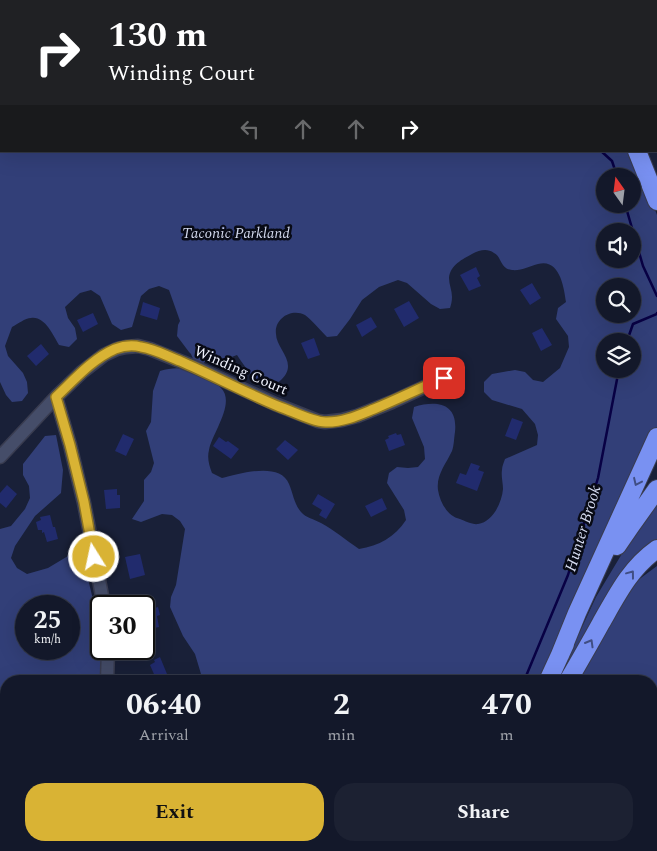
<!DOCTYPE html>
<style>
body{margin:0;font-family:Spectral,serif;background:#1c2132;color:#f1f3f6;height:100vh;display:flex;flex-direction:column;font-size:19px;white-space:nowrap}
*{box-sizing:border-box;margin:0}
p{font-size:16px;color:#9da0a8}
.icon{flex:none;width:28px;height:28px;fill:none;stroke:currentColor;stroke-width:2;stroke-linecap:round;stroke-linejoin:round}
.map{position:relative;flex:1;overflow:hidden}
.drawer{position:absolute;left:0px;top:675px;width:658px;height:176px;display:flex;flex-direction:column;background:#13182a;border-radius:20px 20px 0 0;box-shadow:0 5px 20px #0002,0 0 0 1px #323747}
.drawer>*{flex:none}
.top-card{position:absolute;left:0px;top:0px;width:658px;height:152px;box-shadow:0 5px 20px #0002,0 0 0 1px #323747;background:#202124;color:#fff;overflow:hidden}
.needle{width:32px;rotate:346deg}
.fabs{position:absolute;left:596px;top:168px;display:grid;gap:10px}
.fabs a{display:grid;place-items:center;width:45px;height:45px;border-radius:50%;background:#13182a;box-shadow:0 5px 20px #0002,0 0 0 1px #323747;font-size:25px}
.speed{position:absolute;left:15px;top:595px;display:flex;gap:10px;font-size:25px;font-weight:700;text-align:center}
.speed>*{display:grid;place-content:center;width:65px;height:65px;border-radius:50%;background:#13182a;box-shadow:0 5px 20px #0002,0 0 0 1px #323747;line-height:1}
.speed small{font-size:12px;font-weight:400}
.speed .limit{border:2px solid #111;border-radius:8px;background:#fff;color:#111}
.pin{position:absolute;display:grid;place-items:center;width:42px;height:42px;color:#fff;margin:-21px;border-radius:10px;box-shadow:0 2px 8px #0006}
.me{position:absolute;width:55px;margin:-28px;rotate:350deg;stroke-linejoin:round;filter:drop-shadow(0 0 4px #0008)}
.turn{display:flex;align-items:center;gap:18px;height:105px;padding:0 25px;font-size:22px}
.turn .icon{width:65px;height:65px;stroke-width:2.5}
.turn b{display:block;font-size:35px;line-height:42px}
.lanes{display:flex;align-items:center;height:48px;padding:0 25px;background:#0003;justify-content:center;gap:25px;direction:ltr}
.lanes .off{opacity:.35}
.eta{display:flex;justify-content:space-evenly;align-items:center;height:85px;text-align:center}
.eta b{font-size:30px;font-weight:700;line-height:35px}
.button{display:flex;gap:10px;margin-top:auto;padding:10px 25px}
.button a{flex:1;height:58px;border-radius:20px;background:#d9b334;color:#111;font-size:20px;font-weight:700;line-height:58px;text-align:center}
.button a+a{background:#1c2132;color:#f1f3f6}
.map>svg:first-child{display:block}
</style>
<div class="map">
<svg width="657" height="851" viewBox="0 0 657 851">
<rect width="100%" height="100%" fill="#192038"/>
<path fill="#323f78" fill-rule="evenodd" d="M 0,0 L 556,0 L 557,1 L 1,1 L 1,151 L 633,151 L 657,215 L 657,429 L 541,681 L 207,681 L 201,674 L 195,654 L 183,636 L 170,607 L 171,597 L 176,585 L 185,529 L 180,521 L 172,515 L 162,514 L 141,522 L 132,519 L 144,501 L 144,480 L 151,472 L 154,463 L 146,431 L 151,422 L 153,391 L 160,371 C 177,366 189,368 204,377 C 209,380 217,383 221,388 C 236,403 212,433 209,450 C 207,458 209,465 212,473 L 222,478 C 239,474 280,461 289,484 C 293,493 294,504 301,512 C 306,518 314,519 321,523 C 334,530 346,540 359,549 C 379,546 395,537 406,520 L 404,510 L 387,483 L 389,473 L 397,467 L 408,468 L 418,467 L 425,459 L 424,447 L 412,418 L 414,407 C 437,400 458,403 455,432 C 454,438 454,446 452,451 C 446,464 436,475 438,490 C 440,502 447,516 460,519 C 465,521 473,525 478,524 C 493,522 502,502 503,489 C 503,483 501,476 502,470 C 502,466 504,462 505,459 L 537,445 L 538,435 L 535,424 L 522,409 L 492,400 L 484,392 L 484,382 L 492,374 L 515,370 L 525,372 L 533,380 L 543,382 L 560,368 L 569,347 L 568,336 L 556,319 L 558,308 L 566,302 C 564,288 560,258 538,264 C 530,266 521,271 512,270 C 500,269 502,257 494,253 C 487,248 480,250 472,254 C 463,259 450,265 449,278 C 449,284 452,291 452,297 C 452,301 451,305 450,308 L 440,309 L 431,304 L 407,283 L 398,280 L 379,287 L 362,300 L 350,319 L 337,336 L 327,337 C 322,332 311,319 305,315 C 291,308 274,319 276,334 C 276,345 288,355 288,366 C 288,372 285,376 281,380 C 262,396 246,368 237,355 L 218,362 L 206,361 L 197,368 L 191,354 L 189,352 L 177,336 L 178,325 L 180,321 L 169,290 L 159,286 L 149,289 L 141,296 L 132,327 L 121,330 L 112,324 L 100,296 L 91,290 L 80,293 L 65,307 L 68,318 L 75,328 L 77,339 L 69,347 L 59,345 C 53,335 45,316 31,318 C 25,318 18,324 12,327 L 5,346 L 8,356 L 23,373 L 27,382 L 28,393 L 22,401 L 12,402 L 6,395 L 0,382 ZM 605,176 L 632,176 L 632,204 L 605,204 ZM 605,231 L 632,231 L 632,259 L 605,259 ZM 605,286 L 632,286 L 632,314 L 605,314 ZM 605,341 L 632,341 L 632,369 L 605,369 Z
M 622,0 L 657,0 L 657,69 L 656,1 L 622,1 Z
M 56,435 L 63,470 L 61,493 L 35,516 L 15,546 L 11,558 L 17,568 L 27,574 L 48,568 L 68,556 L 76,561 L 83,558 L 101,633 L 102,675 L 61,674 L 34,677 L 28,681 L 6,681 L 6,701 L 0,708 L 0,529 L 11,526 L 25,509 L 30,498 L 29,486 L 23,475 L 23,464 L 45,436 ZM 26,606 L 69,606 L 69,649 L 26,649 Z
M 657,503 L 657,547 L 564,681 L 557,681 L 596,597 L 635,532 Z
M 657,566 L 657,851 L 476,851 L 479,845 L 651,845 L 651,681 L 579,681 L 634,583 Z
M 6,844 L 6,845 L 45,845 L 47,848 L 74,847 L 83,845 L 129,845 L 130,851 L 6,851 Z
M 282,845 L 462,845 L 458,851 L 281,851 Z"/>
<g fill="none" stroke-linecap="round" stroke-linejoin="round">
<path stroke="#080144" stroke-width="2.5" d="M 535,0 L 535,1
M 601,151 L 612,161 L 617,176
M 625,204 L 643,266 L 657,296
M 627,341 L 633,324 L 657,314 L 657,313
M 524,681 L 568,575 L 598,478 L 619,369
M 436,851 L 441,845"/>
</g>
<path fill="#212b6d" d="M 476,267 L 480,276 L 477,278 L 481,286 L 469,291 L 460,275 Z
M 532,283 L 541,298 L 530,305 L 520,290 Z
M 409,301 L 419,318 L 404,327 L 394,309 Z
M 143,302 L 160,308 L 157,320 L 140,315 Z
M 93,313 L 98,324 L 83,332 L 77,320 Z
M 371,317 L 377,327 L 362,337 L 356,325 Z
M 542,328 L 552,345 L 541,351 L 532,333 Z
M 314,338 L 320,355 L 308,359 L 301,343 Z
M 41,344 L 49,354 L 36,366 L 27,356 Z
M 512,418 L 523,422 L 516,440 L 505,436 Z
M 396,433 L 397,435 L 401,434 L 405,445 L 389,451 L 385,440 L 389,438 L 388,436 Z
M 123,434 L 134,439 L 126,456 L 115,451 Z
M 219,437 L 226,442 L 228,441 L 239,449 L 231,459 L 213,446 Z
M 285,440 L 298,450 L 288,460 L 276,449 Z
M 471,463 L 480,466 L 478,470 L 484,472 L 477,491 L 456,483 L 460,473 L 466,475 Z
M 7,485 L 17,494 L 6,508 L 0,503 L 0,493 Z
M 117,489 L 117,495 L 120,495 L 120,508 L 106,509 L 104,490 Z
M 318,494 L 335,504 L 326,519 L 319,515 L 322,510 L 312,504 Z
M 382,498 L 387,509 L 371,517 L 365,506 Z
M 50,515 L 53,527 L 55,527 L 58,539 L 47,542 L 44,532 L 42,533 L 42,530 L 38,530 L 36,522 L 41,520 L 40,517 Z
M 140,554 L 145,575 L 130,579 L 125,557 Z
M 155,604 L 155,608 L 158,607 L 160,615 L 157,616 L 159,627 L 145,630 L 144,622 L 146,621 L 144,607 Z
M 160,657 L 167,674 L 170,681 L 157,681 L 150,665 L 155,662 L 154,660 Z
M 6,753 L 6,773 L 0,769 L 0,762 Z"/>
<g fill="none" stroke-linecap="round" stroke-linejoin="round">
<defs>
<path id="minor" d="M 56,397 L 70,445 L 84,503 L 104,606
M 0,457 L 56,397 L 82,372 L 104,355 L 117,349 L 126,347 L 138,346 L 150,349 L 197,368 L 275,404 L 318,421 L 325,422 L 342,420 L 357,416 L 392,402 L 444,378
M 107,681 L 108,649
M 0,832 L 6,822
M 204,851 L 204,845"/>
<path id="highway" d="M 567,0 L 568,1
M 610,0 L 611,1
M 656,87 L 657,89
M 656,110 L 657,111
M 637,151 L 657,201
M 617,546 L 630,527 L 657,489
M 560,655 L 577,613 L 657,437
M 548,681 L 565,644
M 568,681 C 579,662 590,643 601,623 C 617,595 630,568 657,549
M 464,851 L 468,845"/>
</defs>
<use href="#minor" stroke="#393c50" stroke-width="15"/>
<use href="#highway" stroke="#393c50" stroke-width="20"/>
<use href="#minor" stroke="#454d69" stroke-width="12"/>
<use href="#highway" stroke="#7991f2" stroke-width="18"/>
</g>
<defs><path id="oneway-chevron" d="M-2-3.5L2.5 0L-2 3.5" fill="none" stroke-width="1.6" stroke-linecap="round" stroke-linejoin="round" transform="scale(1.25)"/></defs>
<g stroke="#404e84">
<use href="#oneway-chevron" transform="translate(637 482) rotate(115)"/>
<use href="#oneway-chevron" transform="translate(631 574) rotate(-53)"/>
<use href="#oneway-chevron" transform="translate(590 643) rotate(-60)"/>
</g>
<g fill="none" stroke-linecap="round" stroke-linejoin="round">
<defs>
<path id="route" d="M 94,557 L 84,502 L 70,445 L 56,397 C 74,380 92,359 115,349 C 123,346 133,345 141,347 C 155,349 167,356 180,361 C 214,376 246,393 280,407 C 292,411 315,423 327,422 C 344,422 359,415 374,409 C 398,399 420,388 444,378"/>
</defs>
<use href="#route" stroke="#8d7422" stroke-width="12"/>
<use href="#route" stroke="#d9b334" stroke-width="9"/>
</g>
<g text-anchor="middle" stroke-width="5" stroke-linejoin="round" paint-order="stroke">
<g font-size="15" font-style="italic" fill="#d1d7ec" stroke="#080a15">
<text x="236" y="238">Taconic Parkland</text>
</g>
<g font-size="15" fill="#f0f3fe" stroke="#080a15">
<text transform="translate(241 370) rotate(24)" y="5">Winding Court</text>
</g>
<g font-size="16" font-style="italic" fill="#d5dbf0" stroke="#080a15">
<text transform="translate(582 528) rotate(-73)" y="6">Hunter Brook</text>
</g>
</g>
</svg>
<div class="fabs">
<a><svg class="needle" viewBox="-14 -14 28 28"><path d="M0-13l5 13h-10z" fill="#e53935"/><path d="M0 13l5-13h-10z" fill="#9da0a8"/></svg></a>
<a><svg class="icon" aria-label="sound" viewBox="0 0 24 24"><path d="M4 9h4l5-4v14l-5-4H4zM17 9q2 3 0 6"/></svg></a>
<a><svg class="icon" aria-label="search" viewBox="0 0 24 24"><circle cx="10" cy="10" r="6"/><path d="M15 15l6 6"/></svg></a>
<a><svg class="icon" aria-label="layers" viewBox="0 0 24 24"><path d="M12 4l9 5-9 5-9-5zM3 14l9 5 9-5"/></svg></a>
</div>
<div class="speed"><div>25<small>km/h</small></div><div class="limit">30</div></div>
<div class="pin" style="left:444px;top:378px;background:#d93025"><svg class="icon" aria-label="arrive" viewBox="0 0 24 24"><path d="M6 21V4h12l-3 4 3 4H6"/></svg></div>
<svg class="me" style="left:94px;top:557px" viewBox="-20 -20 40 40"><circle r="17" fill="#d9b334" stroke="#fff" stroke-width="3"/><path d="M0-11L8 9 0 5-8 9z" fill="#fff"/></svg>
<div class="top-card">
<div class="turn"><svg class="icon" aria-label="right" viewBox="0 0 24 24"><path d="M7 20v-9h11M14 6l5 5-5 5"/></svg><div><b>130 m</b>Winding Court</div></div>
<div class="lanes"><svg class="icon off" aria-label="left" viewBox="0 0 24 24"><path d="M17 20v-9H6M10 6l-5 5 5 5"/></svg><svg class="icon off" aria-label="ahead" viewBox="0 0 24 24"><path d="M12 20V5M6 11l6-6 6 6"/></svg><svg class="icon off" aria-label="ahead" viewBox="0 0 24 24"><path d="M12 20V5M6 11l6-6 6 6"/></svg><svg class="icon" aria-label="right" viewBox="0 0 24 24"><path d="M7 20v-9h11M14 6l5 5-5 5"/></svg></div>
</div>
<section class="drawer">
<div class="eta">
<div><b>06:40</b><p>Arrival</p></div>
<div><b>2</b><p>min</p></div>
<div><b>470</b><p>m</p></div>
</div>
<div class="button"><a>Exit</a><a>Share</a></div>
</section>
</div>
